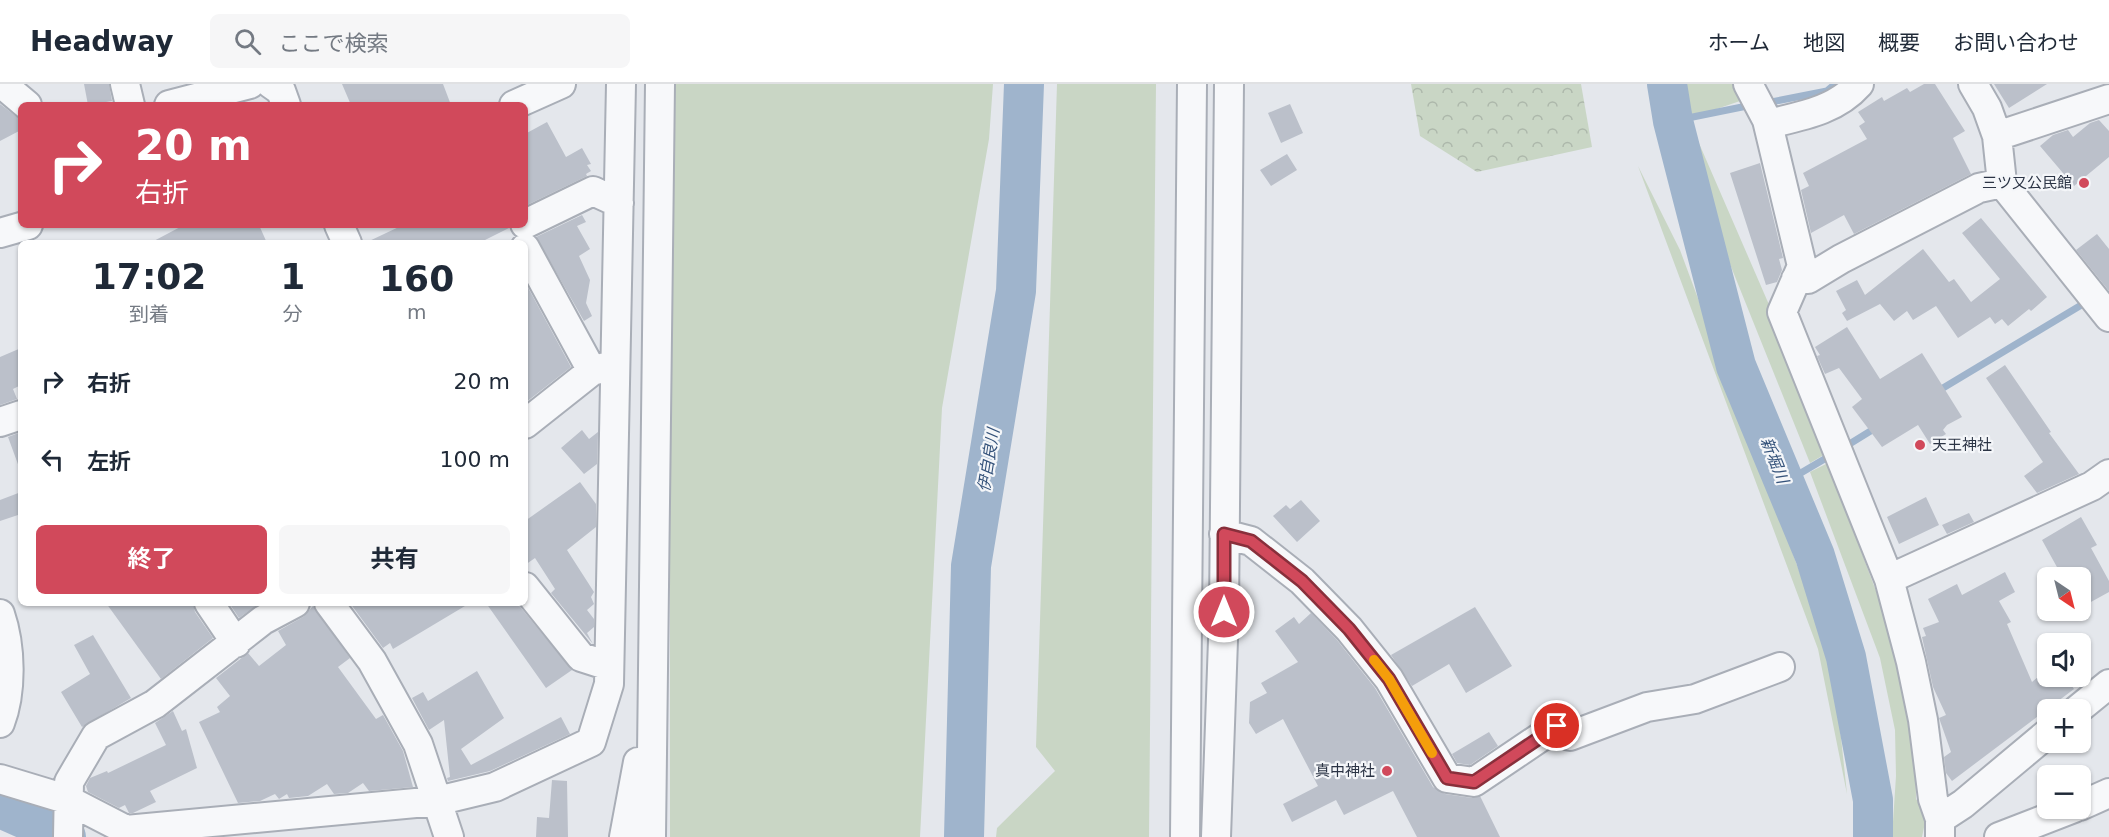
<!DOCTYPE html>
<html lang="ja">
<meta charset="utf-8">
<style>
body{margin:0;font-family:"DejaVu Sans","Noto Sans JP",sans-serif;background:#f6f6f7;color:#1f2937;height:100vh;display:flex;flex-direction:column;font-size:22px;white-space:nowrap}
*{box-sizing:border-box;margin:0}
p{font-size:20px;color:#747a83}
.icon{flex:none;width:33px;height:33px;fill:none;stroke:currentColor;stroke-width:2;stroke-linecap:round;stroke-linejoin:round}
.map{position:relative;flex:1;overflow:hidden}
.details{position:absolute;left:18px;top:156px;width:510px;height:366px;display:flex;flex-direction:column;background:#fff;border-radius:9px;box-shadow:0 2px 4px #0004}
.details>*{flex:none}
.guide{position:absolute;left:18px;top:18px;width:510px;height:126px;border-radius:9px;box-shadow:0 2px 4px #0004;background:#d1495b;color:#fff;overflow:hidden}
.needle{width:39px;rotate:145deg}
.controls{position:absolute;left:2037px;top:483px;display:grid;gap:12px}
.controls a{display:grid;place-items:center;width:54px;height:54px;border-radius:9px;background:#fff;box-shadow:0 2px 4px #0004;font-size:30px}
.pin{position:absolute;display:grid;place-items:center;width:51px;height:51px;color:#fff;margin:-26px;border:3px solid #fff;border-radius:50%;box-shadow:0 2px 6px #0007}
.me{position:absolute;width:66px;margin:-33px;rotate:0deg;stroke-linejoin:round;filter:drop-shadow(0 0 4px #0008)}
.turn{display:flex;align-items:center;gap:21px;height:126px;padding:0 18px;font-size:27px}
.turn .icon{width:78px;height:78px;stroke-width:2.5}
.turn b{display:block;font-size:42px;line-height:51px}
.eta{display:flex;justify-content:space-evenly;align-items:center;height:102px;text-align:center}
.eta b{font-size:36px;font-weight:700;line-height:42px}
.action{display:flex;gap:12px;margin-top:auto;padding:12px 18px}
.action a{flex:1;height:69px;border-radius:9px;background:#d1495b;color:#fff;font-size:24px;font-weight:700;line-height:69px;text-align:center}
.action a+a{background:#f6f6f7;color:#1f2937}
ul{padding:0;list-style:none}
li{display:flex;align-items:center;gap:18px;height:78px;padding:0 18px}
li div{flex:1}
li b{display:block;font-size:22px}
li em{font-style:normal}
header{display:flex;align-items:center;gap:36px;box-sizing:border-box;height:84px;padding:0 30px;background:#fff;border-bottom:2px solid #e0e1e3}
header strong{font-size:28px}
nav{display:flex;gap:33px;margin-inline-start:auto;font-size:21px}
.search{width:420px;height:54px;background:#f6f6f7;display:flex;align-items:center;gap:15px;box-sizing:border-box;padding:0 21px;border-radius:9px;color:#747a83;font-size:22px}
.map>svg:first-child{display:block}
</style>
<header>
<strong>Headway</strong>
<div class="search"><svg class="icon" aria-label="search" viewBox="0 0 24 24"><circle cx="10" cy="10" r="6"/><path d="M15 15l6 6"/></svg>ここで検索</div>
<nav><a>ホーム</a><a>地図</a><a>概要</a><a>お問い合わせ</a></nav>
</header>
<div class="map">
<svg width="2109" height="753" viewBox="0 0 2109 753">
<defs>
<pattern id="forest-crowns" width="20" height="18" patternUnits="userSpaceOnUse" patternTransform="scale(1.5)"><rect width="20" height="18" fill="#c9d6c5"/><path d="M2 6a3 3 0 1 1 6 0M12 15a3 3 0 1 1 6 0" fill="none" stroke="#adb8ab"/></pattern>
</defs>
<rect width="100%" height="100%" fill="#e4e7ec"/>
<path fill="#c9d6c5" d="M 670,0 L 993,0 L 989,55 L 942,324 L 920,753 L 670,753 Z
M 1057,0 L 1156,0 L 1149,753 L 996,753 L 997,744 L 1055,687 L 1036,663 Z
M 1680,0 L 1737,0 L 1743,16 L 1693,33 L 1682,19 Z
M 1695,50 L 1832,366 L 1810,379 L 1703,113 L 1689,61 Z
M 1638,82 L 1680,166 L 1833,578 L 1847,710 L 1818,565 Z
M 1828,379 L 1882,523 L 1915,647 L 1916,715 L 1927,729 L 1922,753 L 1892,753 L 1896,692 L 1895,646 L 1880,574 L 1810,388 Z"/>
<path fill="url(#forest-crowns)" d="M 1411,0 L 1581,0 L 1592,63 L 1477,88 L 1420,52 Z"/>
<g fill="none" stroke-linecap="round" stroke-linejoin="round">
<path stroke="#9fb4cc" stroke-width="7" d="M 1766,19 L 1827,7 L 1835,0
M 1673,37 L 1752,21
M 1938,307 L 2088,217
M 1843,364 L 1877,343
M 1794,393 L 1833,370"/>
<path stroke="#9fb4cc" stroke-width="40" d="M 1667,0 L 1673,37 L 1736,282 L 1815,472 L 1846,573 L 1873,716 L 1873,753
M 0,724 L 66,753
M 964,753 L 971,482 L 1016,207 L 1024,0"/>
</g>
<path fill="#bbc0ca" d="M 84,0 L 109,0 L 112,17 L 88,21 Z
M 342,0 L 443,0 L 451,21 L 351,21 Z
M 1924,0 L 1935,0 L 1965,47 L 1953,54 L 1971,90 L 1854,150 L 1844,131 L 1811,149 L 1801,106 L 1809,102 L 1803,89 L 1867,55 L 1859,42 L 1865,38 L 1858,28 L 1882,13 L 1884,17 L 1907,4 L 1910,8 Z
M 1994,0 L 2047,0 L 2009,24 Z
M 0,20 L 21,36 L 21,46 L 0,57 Z
M 1290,20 L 1303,49 L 1281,59 L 1268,29 Z
M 2099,36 L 2109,47 L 2109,73 L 2074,102 L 2040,62 L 2053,51 L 2068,46 L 2073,53 L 2090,39 Z
M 547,38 L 566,73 L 582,64 L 591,80 L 587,81 L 591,87 L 586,90 L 587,92 L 525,122 L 525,50 Z
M 1287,70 L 1297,86 L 1271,102 L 1260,86 Z
M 1760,79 L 1783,174 L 1779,175 L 1782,186 L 1777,198 L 1766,201 L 1730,89 Z
M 582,131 L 586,138 L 577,142 L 590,165 L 579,172 L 590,196 L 586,219 L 592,232 L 584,237 L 536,153 Z
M 1981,134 L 2047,213 L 2031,227 L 2029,225 L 2008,242 L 2002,235 L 1995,240 L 1990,233 L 1958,254 L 1936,222 L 1913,236 L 1907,227 L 1894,237 L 1880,220 L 1847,237 L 1842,229 L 1846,226 L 1836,207 L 1857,196 L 1865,211 L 1923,165 L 1949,198 L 1954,195 L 1971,218 L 2000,195 L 1962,149 Z
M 184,141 L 259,141 L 267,159 L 150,159 Z
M 403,141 L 509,141 L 509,144 L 479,159 L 365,159 Z
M 2097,150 L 2109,165 L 2109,207 L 2076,166 Z
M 525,198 L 571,283 L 525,319 Z
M 1847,243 L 1880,295 L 1922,269 L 1962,333 L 1947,341 L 1943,346 L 1946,350 L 1930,360 L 1918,341 L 1882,363 L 1852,323 L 1862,315 L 1839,284 L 1825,290 L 1817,272 L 1820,271 L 1815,263 Z
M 21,264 L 21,301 L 13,305 L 17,315 L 0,321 L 0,273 Z
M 2005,281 L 2051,348 L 2049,349 L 2079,390 L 2037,409 L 2024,392 L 2043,378 L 1986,294 Z
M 582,346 L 589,355 L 598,348 L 597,380 L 584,390 L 561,364 Z
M 21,348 L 21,383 L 19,383 L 8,353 Z
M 580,398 L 596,420 L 596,443 L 567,466 L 594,508 L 591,513 L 594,520 L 587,526 L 594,535 L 594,543 L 587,549 L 593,560 L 551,509 L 555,505 L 535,474 L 525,481 L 525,437 Z
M 21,408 L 21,430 L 0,437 L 0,416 Z
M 1926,413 L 1939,441 L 1899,460 L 1887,433 Z
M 1301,416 L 1320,437 L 1297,458 L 1273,432 L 1286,421 L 1290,425 Z
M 1969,429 L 1974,438 L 1947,450 L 1942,441 Z
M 2081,433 L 2097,461 L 2091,464 L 2109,497 L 2109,508 L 2080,524 L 2080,494 L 2063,494 L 2042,456 Z
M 2005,488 L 2015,508 L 1999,517 L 2011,538 L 2007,540 L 2032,598 L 2039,592 L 2065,592 L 2074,605 L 1952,697 L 1946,689 L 1944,673 L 1951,668 L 1939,634 L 1946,631 L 1933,603 L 1922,553 L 1926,552 L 1923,544 L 1939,538 L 1928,515 L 1957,500 L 1962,511 Z
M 106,519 L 193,519 L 195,528 L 213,554 L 161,595 Z
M 229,519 L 260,519 L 239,534 Z
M 350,519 L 470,519 L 393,565 L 390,559 L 383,564 Z
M 486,519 L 517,519 L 572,586 L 546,604 Z
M 313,522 L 350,574 L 338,583 L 376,635 L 383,631 L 403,667 L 413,703 L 369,707 L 363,699 L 348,709 L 334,710 L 327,700 L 308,712 L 289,714 L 287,710 L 279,715 L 275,710 L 260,717 L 238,719 L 199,638 L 220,628 L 217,623 L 230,612 L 216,594 L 248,569 L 259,582 L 286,561 L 278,547 L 303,533 Z
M 1475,523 L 1512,582 L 1466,609 L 1449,580 L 1412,602 L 1391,571 Z
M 1311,529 L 1337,556 L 1375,604 L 1433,703 L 1445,710 L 1472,714 L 1480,712 L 1500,753 L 1417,753 L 1393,707 L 1344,731 L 1336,716 L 1292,738 L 1283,720 L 1318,702 L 1283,635 L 1256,650 L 1249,639 L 1250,618 L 1267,609 L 1261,599 L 1298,578 L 1275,547 L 1294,533 L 1299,540 Z
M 93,551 L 131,614 L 82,643 L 61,608 L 90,590 L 74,561 Z
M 477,587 L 504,634 L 461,665 L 471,681 L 561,633 L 570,650 L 490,687 L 448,697 L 447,694 L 450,693 L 444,636 L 429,646 L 412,614 L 423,608 L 428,617 Z
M 173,627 L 182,647 L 186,645 L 197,684 L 150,707 L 156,718 L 133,729 L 129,729 L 125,721 L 119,724 L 88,708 L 86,702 L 90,694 L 107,687 L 108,689 L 166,661 L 155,639 Z
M 1489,648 L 1498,662 L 1470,681 L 1457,679 L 1452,670 Z
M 552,696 L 567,697 L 568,753 L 536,753 L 537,733 L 549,734 Z"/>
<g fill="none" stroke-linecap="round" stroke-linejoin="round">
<defs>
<path id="minor" d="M 2,0 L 27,21
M 125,0 L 130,21
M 271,0 L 281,7 L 286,21
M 1748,0 L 1767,36 L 1802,182 L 1782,228 L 1889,495 L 1911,578 L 1923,636 L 1933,715 L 1940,735 L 1940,753
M 1973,0 L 1987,24 L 1997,52 L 2002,99 L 2109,233
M 169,21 L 250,0
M 514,21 L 561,0
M 1768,40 C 1801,32 1835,27 1859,0
M 1997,52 L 2109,15
M 525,140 L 593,107 L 619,119
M 339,141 L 347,159
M 0,149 L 28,141
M 525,164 L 592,287
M 1796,195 L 1808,195 L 1841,175 L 1979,104 L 2002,99
M 0,338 L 21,331
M 525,340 L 592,287 L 609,282
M 1224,450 L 1251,457 L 1302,497 L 1349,545 L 1389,595 L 1447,694 L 1474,698 L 1557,642 L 1570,652 L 1647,623 L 1695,615 L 1780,583
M 1889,495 L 2092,402 L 2109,390
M 525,503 L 581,573 L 609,582
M 209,519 L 236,559
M 329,519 L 372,577 L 418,660 L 449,753
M 0,530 C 11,562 12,608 0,639
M 2077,626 L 2109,600
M 0,695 L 66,715 L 126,746 L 437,717 L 495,703 L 591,658 L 609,600 L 621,0
M 2080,722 L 2109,709
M 1940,735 L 1963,720 L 2048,649
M 68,753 L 69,698 L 96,652 L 155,620 L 263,536 L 295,519
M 624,753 L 638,678
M 651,753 L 660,0
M 1185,753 L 1192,0
M 1216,753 L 1224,528 L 1229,0
M 1999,753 L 2074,724"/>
</defs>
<use href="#minor" stroke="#a9aeb7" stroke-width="32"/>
<use href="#minor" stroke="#f7f8fa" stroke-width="28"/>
</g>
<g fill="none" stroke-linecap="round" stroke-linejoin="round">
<defs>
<path id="route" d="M 1224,528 L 1224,450 L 1251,457 L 1302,497 L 1349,545 L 1389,595 L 1447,694 L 1474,698 L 1557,642"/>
</defs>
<use href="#route" stroke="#882f3b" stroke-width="15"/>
<use href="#route" stroke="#d1495b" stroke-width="10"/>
<path stroke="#f59e0b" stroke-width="10" d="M 1374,576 L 1389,595 L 1432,669"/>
</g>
<g fill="#d1495b" stroke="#f4f6f9" stroke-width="2">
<circle cx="2084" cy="99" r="6"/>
<circle cx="1920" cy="361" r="6"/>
<circle cx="1387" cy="687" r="6"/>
</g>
<g text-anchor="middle" stroke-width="4.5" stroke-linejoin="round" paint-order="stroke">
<g font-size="15" fill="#2b3445" stroke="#f4f6f9" text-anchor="end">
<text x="2072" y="104">三ツ又公民館</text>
<text x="1932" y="366" text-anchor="start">天王神社</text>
<text x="1375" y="692">真中神社</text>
</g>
<g font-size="16" font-style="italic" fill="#34527a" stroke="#f4f6f9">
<text transform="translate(988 376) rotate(-81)" y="6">伊自良川</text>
<text transform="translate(1775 376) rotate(68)" y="6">新堀川</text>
</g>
</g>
</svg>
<div class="controls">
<a><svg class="needle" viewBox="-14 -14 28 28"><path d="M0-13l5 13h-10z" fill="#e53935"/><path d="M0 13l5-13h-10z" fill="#747a83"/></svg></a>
<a><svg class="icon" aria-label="sound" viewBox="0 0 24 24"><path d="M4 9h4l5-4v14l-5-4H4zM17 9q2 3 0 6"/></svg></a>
<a>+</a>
<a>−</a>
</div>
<div class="pin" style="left:1557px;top:642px;background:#d93025"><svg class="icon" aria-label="arrive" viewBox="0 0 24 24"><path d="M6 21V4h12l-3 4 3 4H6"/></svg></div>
<svg class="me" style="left:1224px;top:528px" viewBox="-20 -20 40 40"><circle r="17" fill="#d1495b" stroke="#fff" stroke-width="3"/><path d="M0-11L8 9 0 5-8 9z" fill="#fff"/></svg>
<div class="guide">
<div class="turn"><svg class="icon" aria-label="right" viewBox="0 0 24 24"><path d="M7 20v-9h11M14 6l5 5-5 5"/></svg><div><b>20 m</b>右折</div></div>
</div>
<section class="details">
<div class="eta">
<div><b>17:02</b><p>到着</p></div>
<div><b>1</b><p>分</p></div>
<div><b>160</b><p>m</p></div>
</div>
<ul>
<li><svg class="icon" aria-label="right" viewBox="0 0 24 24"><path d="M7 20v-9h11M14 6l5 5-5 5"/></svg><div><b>右折</b></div><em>20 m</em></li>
<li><svg class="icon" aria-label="left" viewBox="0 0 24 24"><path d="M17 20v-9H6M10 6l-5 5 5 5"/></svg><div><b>左折</b></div><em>100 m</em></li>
</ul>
<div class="action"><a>終了</a><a>共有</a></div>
</section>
</div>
